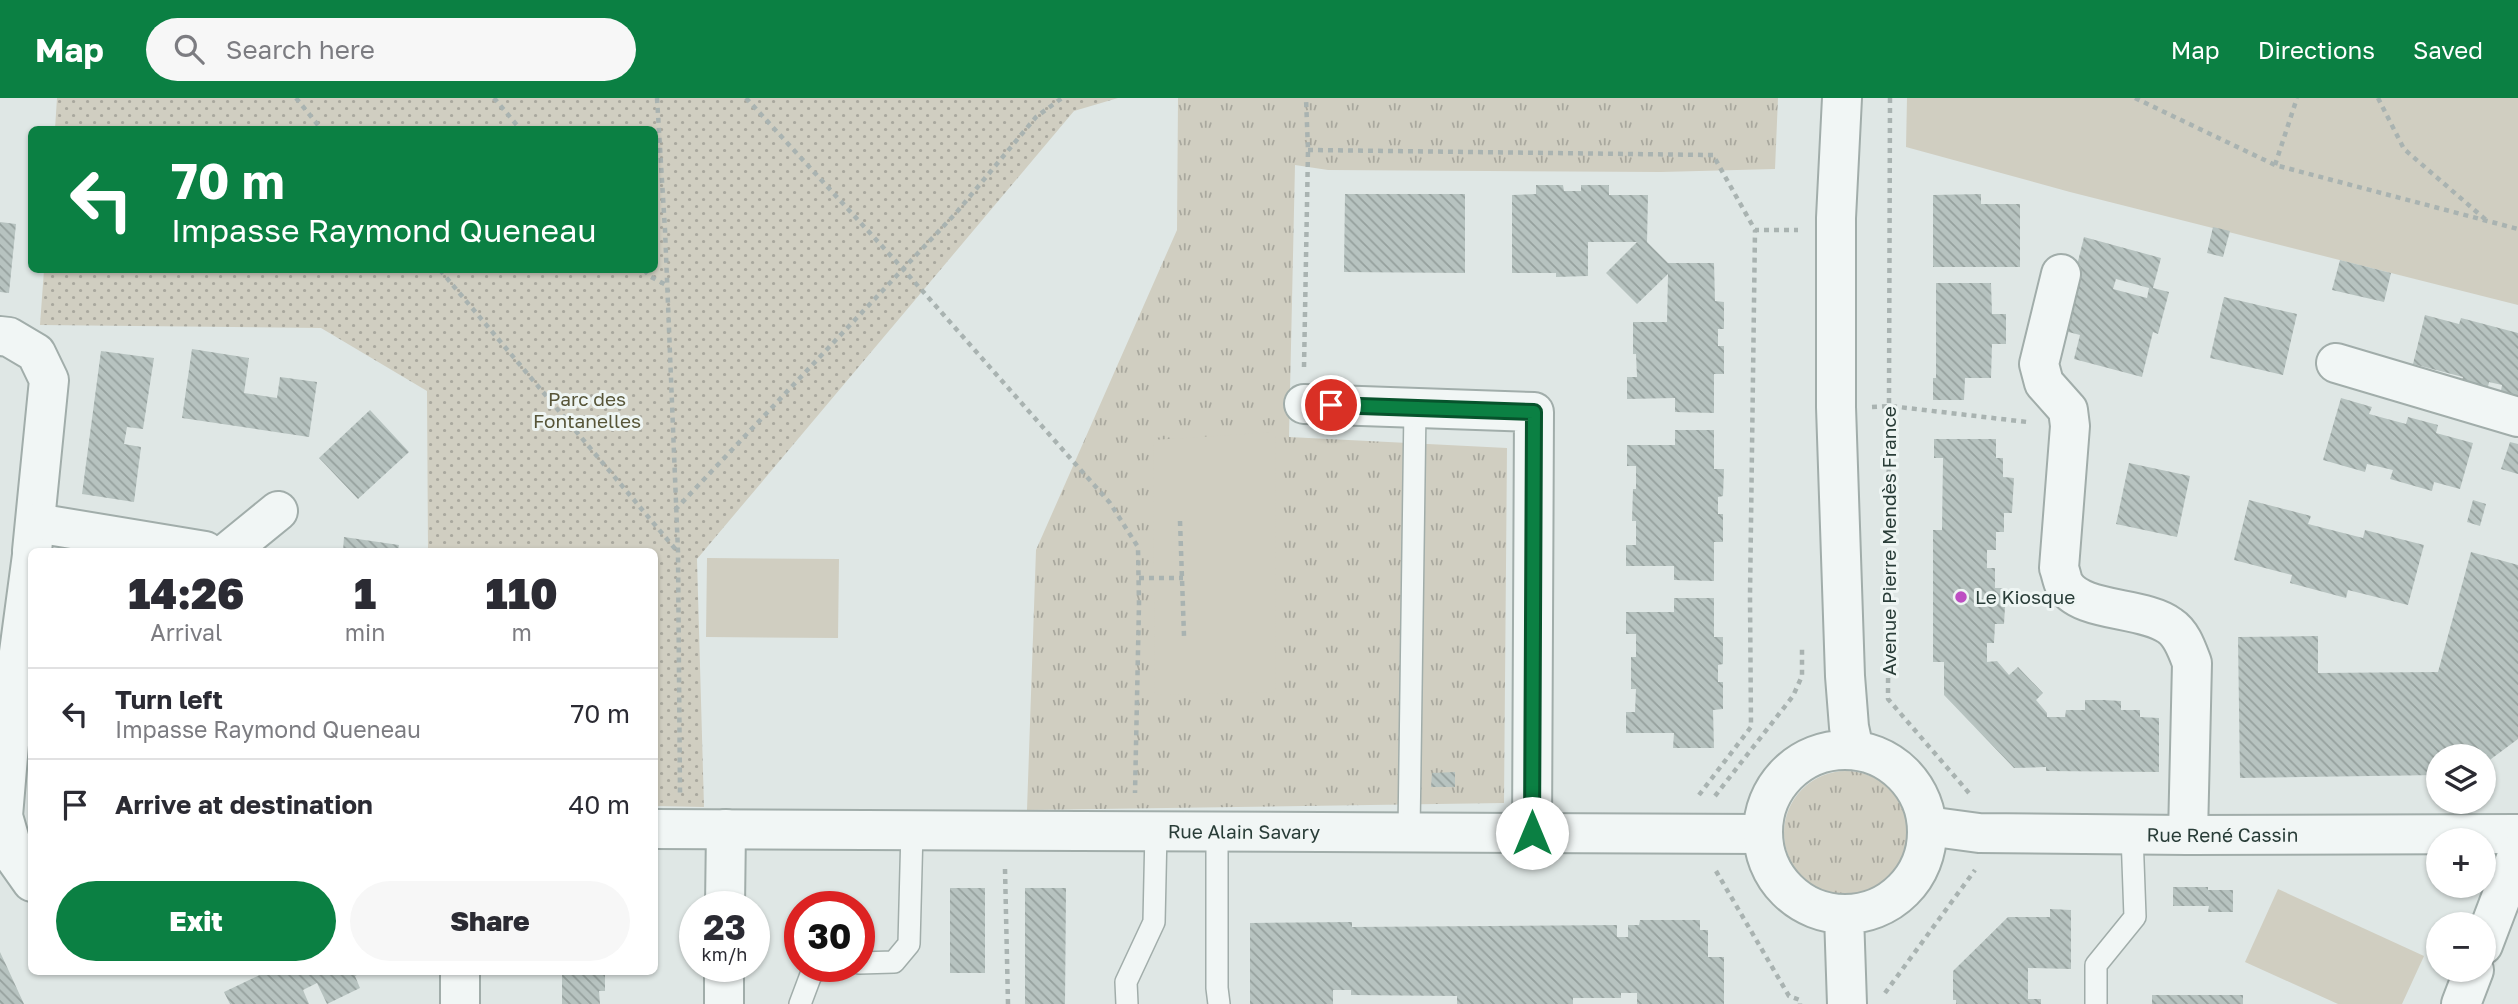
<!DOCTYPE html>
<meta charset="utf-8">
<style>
body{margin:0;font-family:"Golos Text",sans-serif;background:#f7f7f7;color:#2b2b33;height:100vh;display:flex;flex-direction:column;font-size:26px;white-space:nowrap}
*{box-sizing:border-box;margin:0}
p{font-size:23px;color:#7c7c81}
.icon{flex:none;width:38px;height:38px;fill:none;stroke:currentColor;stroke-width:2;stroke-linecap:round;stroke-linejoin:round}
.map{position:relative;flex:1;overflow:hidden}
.details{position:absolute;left:28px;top:450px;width:630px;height:427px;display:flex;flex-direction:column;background:#fff;border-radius:10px;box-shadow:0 2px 5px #0004}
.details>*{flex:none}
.banner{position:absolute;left:28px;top:28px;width:630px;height:147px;border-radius:10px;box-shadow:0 2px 5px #0004;background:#0b8043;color:#fff;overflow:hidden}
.buttons{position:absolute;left:2426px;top:646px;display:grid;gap:14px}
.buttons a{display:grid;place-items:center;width:70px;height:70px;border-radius:50%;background:#fff;box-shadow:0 2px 5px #0004;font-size:35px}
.speed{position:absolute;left:679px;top:793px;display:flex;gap:14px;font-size:35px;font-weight:700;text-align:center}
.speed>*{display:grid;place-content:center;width:91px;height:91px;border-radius:50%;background:#fff;box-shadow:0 2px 5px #0004;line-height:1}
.speed small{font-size:18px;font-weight:400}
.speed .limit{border:10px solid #d22;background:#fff;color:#111}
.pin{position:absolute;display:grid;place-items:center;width:60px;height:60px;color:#fff;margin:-30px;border:4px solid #fff;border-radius:50%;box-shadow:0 2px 7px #0007}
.me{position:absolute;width:77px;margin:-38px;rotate:0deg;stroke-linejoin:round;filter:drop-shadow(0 0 5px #0008)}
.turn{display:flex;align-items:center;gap:24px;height:147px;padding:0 28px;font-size:32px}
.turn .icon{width:91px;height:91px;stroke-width:2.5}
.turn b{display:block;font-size:49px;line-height:60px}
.eta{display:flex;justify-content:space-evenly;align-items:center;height:119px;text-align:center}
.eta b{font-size:42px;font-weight:800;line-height:49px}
.primary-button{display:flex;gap:14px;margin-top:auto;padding:14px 28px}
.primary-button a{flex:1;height:80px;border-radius:42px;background:#0b8043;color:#fff;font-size:28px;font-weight:800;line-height:80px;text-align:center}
.primary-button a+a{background:#f7f7f7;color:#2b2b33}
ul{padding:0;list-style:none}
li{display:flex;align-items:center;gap:21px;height:91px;padding:0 28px;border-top:2px solid #e1e1e2}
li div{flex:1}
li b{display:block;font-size:26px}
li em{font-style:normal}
header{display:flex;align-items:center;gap:42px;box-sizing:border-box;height:98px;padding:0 35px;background:#0b8043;color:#fff}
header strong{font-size:33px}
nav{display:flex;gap:38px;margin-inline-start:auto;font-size:24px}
.search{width:490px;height:63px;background:#f7f7f7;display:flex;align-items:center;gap:18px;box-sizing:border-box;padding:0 24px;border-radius:38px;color:#7c7c81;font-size:26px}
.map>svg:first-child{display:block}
</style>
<header>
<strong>Map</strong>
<div class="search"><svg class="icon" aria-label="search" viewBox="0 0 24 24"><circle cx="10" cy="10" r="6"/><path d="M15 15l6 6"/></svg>Search here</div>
<nav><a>Map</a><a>Directions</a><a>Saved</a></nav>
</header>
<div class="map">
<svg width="2518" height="906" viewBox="0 0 2518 906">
<defs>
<pattern id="grass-tufts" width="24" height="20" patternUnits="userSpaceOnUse" patternTransform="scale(1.75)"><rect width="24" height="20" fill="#d0cec1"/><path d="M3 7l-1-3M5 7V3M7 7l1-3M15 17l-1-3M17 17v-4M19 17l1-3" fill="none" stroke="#a9a89e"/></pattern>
<pattern id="park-dots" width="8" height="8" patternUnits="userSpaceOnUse" patternTransform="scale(1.75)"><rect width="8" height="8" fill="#d0cec1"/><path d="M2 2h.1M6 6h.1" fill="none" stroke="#a9a89e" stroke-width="1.8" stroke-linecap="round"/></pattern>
<pattern id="building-back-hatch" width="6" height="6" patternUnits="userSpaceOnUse" patternTransform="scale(1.75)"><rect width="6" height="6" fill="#b7c3c0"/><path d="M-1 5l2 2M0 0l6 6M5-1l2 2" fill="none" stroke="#95a09d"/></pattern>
</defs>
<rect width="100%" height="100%" fill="#dfe7e5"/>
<path fill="url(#grass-tufts)" d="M 1178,0 L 1778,0 L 1775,71 L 1661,74 L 1328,72 L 1295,67 L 1289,339 L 1507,350 L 1504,705 L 1027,712 L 1036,452 L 1177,132 Z
M1784 735a62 62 0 1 1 124 0a62 62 0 1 1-124 0Z"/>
<path fill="url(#park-dots)" d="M 57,0 L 1118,0 L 1074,13 L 697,461 L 704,709 L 655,708 L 654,453 L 428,453 L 427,293 L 321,230 L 40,227 L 44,172 L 654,172 L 654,32 L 55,31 Z"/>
<path fill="#d0cec1" d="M 1907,0 L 2518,0 L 2518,207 L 2070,94 L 1906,49 Z
M 1275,334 L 1276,594 L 1155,597 L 1153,342 Z
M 707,460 L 839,461 L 838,540 L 706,539 Z
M 2278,791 L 2424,858 L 2402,906 L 2338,906 L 2245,864 Z"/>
<path fill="url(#building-back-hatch)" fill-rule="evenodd" d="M 1536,87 L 1563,87 L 1564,93 L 1581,93 L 1581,87 L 1609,87 L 1609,97 L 1648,97 L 1647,144 L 1668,165 L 1714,165 L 1715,203 L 1724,204 L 1724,231 L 1718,231 L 1718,248 L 1724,248 L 1724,276 L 1714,276 L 1714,315 L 1675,314 L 1675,300 L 1627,301 L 1627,279 L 1637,279 L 1636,256 L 1633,256 L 1633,224 L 1667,224 L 1668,176 L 1637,206 L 1606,175 L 1637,144 L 1588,144 L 1588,178 L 1556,179 L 1556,175 L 1512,175 L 1512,97 L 1536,96 Z
M 1345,96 L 1465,96 L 1465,175 L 1344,174 Z
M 1981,96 L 1981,106 L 2020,106 L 2020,169 L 1933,169 L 1933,97 Z
M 0,124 L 16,126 L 9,195 L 0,194 Z
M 2213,129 L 2230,133 L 2223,159 L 2207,155 Z
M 2084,139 L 2161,160 L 2153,190 L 2169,194 L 2158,236 L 2153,234 L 2142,279 L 2074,261 L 2080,237 L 2061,232 ZM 2116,181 L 2149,190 L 2147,200 L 2113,191 Z
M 2340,162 L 2391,175 L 2384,204 L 2332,192 Z
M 1936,185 L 1991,185 L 1992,216 L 2006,216 L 2006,246 L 1992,246 L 1991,280 L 1965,280 L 1964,302 L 1933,302 L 1933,280 L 1936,280 Z
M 2224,199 L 2297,216 L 2283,277 L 2210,260 Z
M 2425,217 L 2459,226 L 2461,220 L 2518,235 L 2518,302 L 2500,298 L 2502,287 L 2489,284 L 2487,294 L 2460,287 L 2463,279 L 2413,266 Z
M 192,251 L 249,260 L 244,295 L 277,300 L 280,279 L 317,284 L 309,339 L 182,320 Z
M 101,253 L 154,260 L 143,331 L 127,329 L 124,346 L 141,349 L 134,404 L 82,396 Z
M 2341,300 L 2372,309 L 2369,316 L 2406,326 L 2408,319 L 2438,327 L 2436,335 L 2473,345 L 2460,391 L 2434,384 L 2432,393 L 2390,381 L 2393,372 L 2367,366 L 2365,374 L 2323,362 Z
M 370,312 L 409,354 L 358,401 L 319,360 Z
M 1675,332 L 1714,332 L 1714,371 L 1724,371 L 1723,398 L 1718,399 L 1718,416 L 1723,416 L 1723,444 L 1714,444 L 1714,483 L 1674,482 L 1674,468 L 1626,468 L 1626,447 L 1636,447 L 1636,423 L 1632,423 L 1633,391 L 1636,391 L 1636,368 L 1627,368 L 1627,347 L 1675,347 Z
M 1934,341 L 1996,341 L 1996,360 L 2003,360 L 2003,379 L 2014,380 L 2012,415 L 2004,415 L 2004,434 L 1996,434 L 1996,452 L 1987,452 L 1987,470 L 1995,470 L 1995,490 L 2005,490 L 2005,509 L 2004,526 L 1995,526 L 1994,545 L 1987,545 L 1987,564 L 1997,563 L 2009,577 L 2018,569 L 2043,595 L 2036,602 L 2047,615 L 2047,619 L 2065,619 L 2066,612 L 2085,612 L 2085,602 L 2104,602 L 2121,603 L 2121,612 L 2140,612 L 2140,619 L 2159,620 L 2159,674 L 2046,673 L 2046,669 L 2014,670 L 1944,597 L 1944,564 L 1933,564 L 1933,432 L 1942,432 L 1943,360 L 1934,360 Z
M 2510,344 L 2518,346 L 2518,376 L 2501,371 Z
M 2129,365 L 2190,378 L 2177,439 L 2116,426 Z
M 2249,402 L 2311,418 L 2308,426 L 2363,440 L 2365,432 L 2424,447 L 2408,507 L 2348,492 L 2346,500 L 2290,485 L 2292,477 L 2234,462 Z
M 2473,402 L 2486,406 L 2480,428 L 2467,424 Z
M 344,439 L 399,447 L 398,453 L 343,453 Z
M 2471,454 L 2518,467 L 2518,641 L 2483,667 L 2483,658 L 2438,658 L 2438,677 L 2240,680 L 2238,539 L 2318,538 L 2318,575 L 2438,574 Z
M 1674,500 L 1714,500 L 1714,539 L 1723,539 L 1723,566 L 1718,567 L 1718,584 L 1723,584 L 1723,611 L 1713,612 L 1714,650 L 1673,650 L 1674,635 L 1626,635 L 1626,614 L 1635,614 L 1636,591 L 1631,591 L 1631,559 L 1636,559 L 1636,536 L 1626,536 L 1626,514 L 1674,514 Z
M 1455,674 L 1455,689 L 1431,689 L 1432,675 Z
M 2173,789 L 2208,789 L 2208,792 L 2233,792 L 2233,814 L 2208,814 L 2209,808 L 2173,808 Z
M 950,790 L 985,790 L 985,875 L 950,875 Z
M 1025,790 L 1066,790 L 1065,906 L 1025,906 Z
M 2050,811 L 2071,812 L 2071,871 L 2028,870 L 2028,901 L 2041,901 L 2041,906 L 1956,906 L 1956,902 L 1953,902 L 1953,873 L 2008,819 L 2050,819 Z
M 1640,822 L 1700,822 L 1700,832 L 1708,832 L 1708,859 L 1724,859 L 1724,906 L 1637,906 L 1637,895 L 1621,895 L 1621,900 L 1573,900 L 1573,906 L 1457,906 L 1457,898 L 1351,897 L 1351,892 L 1333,892 L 1333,906 L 1250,906 L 1250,825 L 1352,824 L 1352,829 L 1617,827 L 1617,839 L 1628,839 L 1628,827 L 1639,827 Z
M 0,854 L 7,869 L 24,906 L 0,906 Z
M 268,873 L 365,873 L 355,878 L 360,890 L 327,906 L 317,885 L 303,892 L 309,906 L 230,906 L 224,894 Z
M 562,873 L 605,873 L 605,893 L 599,893 L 600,906 L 562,906 Z
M 2152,897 L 2243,897 L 2243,906 L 2152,906 Z"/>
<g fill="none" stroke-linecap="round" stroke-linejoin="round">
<defs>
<path id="service" d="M 1217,733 L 1217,890 L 1219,906
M 1409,734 L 1415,310
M 859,865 L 894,864 L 909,846 L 912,732
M 800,906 L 812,874 L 831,868
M 1127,906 L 1126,884 L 1154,824 L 1156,733
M 2096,906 L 2096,867 L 2135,819 L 2132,736"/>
<g id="minor">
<path d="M 2061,176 L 2039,266 L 2044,285 L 2068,312 L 2070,328 L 2059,470 C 2061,475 2062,482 2064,486 C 2080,515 2143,508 2170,528 C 2182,536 2187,552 2192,565 L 2188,737"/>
<path d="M 0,238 L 9,239 L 36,255 L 49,282 L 32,453"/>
<path d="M 2336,265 L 2518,319"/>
<path d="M 1304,306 L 1534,314 L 1532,735"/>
<path d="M 36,425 L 205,453"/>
<path d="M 229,453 L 278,413"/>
<path d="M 32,457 L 13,599 L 3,718 L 15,760 L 32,784"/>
<path id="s1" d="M 1927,728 L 1979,735 L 2188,737 L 2518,736"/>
<path id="s2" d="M 654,731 L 1762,736"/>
<path d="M 725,808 L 726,731"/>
<path d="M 2483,847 L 2518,755"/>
<path d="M 460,906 L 460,873"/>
<path d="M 724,906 L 724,868"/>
<path d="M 2461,906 L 2474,872"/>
</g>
<path id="tertiary" d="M 1842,0 L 1836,120 L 1836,309 L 1845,578 L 1849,629 L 1854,652
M1763 734a82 82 0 1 1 164 0a82 82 0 1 1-164 0Z
M 1844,817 L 1847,906"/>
</defs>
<use href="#service" stroke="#a1adaa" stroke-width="24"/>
<use href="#minor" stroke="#a1adaa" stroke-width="42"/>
<use href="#tertiary" stroke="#a1adaa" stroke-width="42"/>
<path stroke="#a9b3b1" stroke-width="4.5" stroke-dasharray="5 5" stroke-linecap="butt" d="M 296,0 L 322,32
M 494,0 L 521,32
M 657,0 L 665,132 L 678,454 L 680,695
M 746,0 L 903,171 L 1110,405 L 1138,449 L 1139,506 L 1135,695
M 1890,0 L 1888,601 L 1969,695
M 2135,0 L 2275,67 L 2518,131
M 2378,0 L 2404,51 L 2486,122
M 1308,52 L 1713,57 L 1755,132 L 1798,132
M 2275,67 L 2297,0
M 440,172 L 677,453
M 644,172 L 651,179 L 668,188
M 1304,269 L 1308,52 L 1306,0
M 1872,309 L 1890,308 L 2027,324
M 675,412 L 956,115 L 1036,19 L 1062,0
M 1180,423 L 1184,538
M 1139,480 L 1183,480
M 1699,697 L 1751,629 L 1750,498 L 1755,132
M 1715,698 L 1793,598 L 1802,578 L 1802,547
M 1005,771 L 1008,906
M 1716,773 L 1789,898 L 1800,902 L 1800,906
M 1885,895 L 1975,772"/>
<use href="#service" stroke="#f1f6f5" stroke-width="21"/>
<use href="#minor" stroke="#f1f6f5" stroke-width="38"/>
<use href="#tertiary" stroke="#f1f6f5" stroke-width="38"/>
</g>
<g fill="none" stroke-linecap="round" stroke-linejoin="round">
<defs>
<path id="route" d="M 1331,307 L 1534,314 L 1532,735"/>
</defs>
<use href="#route" stroke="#07532c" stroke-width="18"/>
<use href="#route" stroke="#0b8043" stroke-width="12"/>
</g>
<circle fill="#bd4ec2" stroke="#eef5f3" stroke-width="2.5" cx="1961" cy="499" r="7"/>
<g text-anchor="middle" stroke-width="6" stroke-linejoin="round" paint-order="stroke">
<g font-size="19" fill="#575538" stroke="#eef5f3">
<text x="587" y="308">Parc des<tspan x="587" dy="22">Fontanelles</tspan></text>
</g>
<g font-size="19" fill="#293d38" stroke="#eef5f3">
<text transform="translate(1889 443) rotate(-90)" y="7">Avenue Pierre Mendès France</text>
<text dy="7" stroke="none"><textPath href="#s2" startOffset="590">Rue Alain Savary</textPath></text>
<text dy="7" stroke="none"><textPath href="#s1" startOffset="296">Rue René Cassin</textPath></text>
</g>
<g font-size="19" fill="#293d38" stroke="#eef5f3" text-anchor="start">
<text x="1975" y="506">Le Kiosque</text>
</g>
</g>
</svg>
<div class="buttons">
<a><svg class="icon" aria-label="layers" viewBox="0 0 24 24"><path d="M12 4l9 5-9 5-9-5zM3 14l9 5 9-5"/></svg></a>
<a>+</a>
<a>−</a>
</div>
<div class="speed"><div>23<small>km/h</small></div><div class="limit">30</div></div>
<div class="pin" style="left:1331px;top:307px;background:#d93025"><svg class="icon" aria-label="arrive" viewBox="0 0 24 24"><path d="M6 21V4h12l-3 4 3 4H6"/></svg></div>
<svg class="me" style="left:1532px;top:735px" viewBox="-20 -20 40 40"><circle r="19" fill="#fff"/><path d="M0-13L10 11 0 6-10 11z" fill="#0b8043"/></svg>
<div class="banner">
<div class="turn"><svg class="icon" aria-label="left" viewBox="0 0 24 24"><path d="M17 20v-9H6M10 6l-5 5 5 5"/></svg><div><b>70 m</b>Impasse Raymond Queneau</div></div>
</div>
<section class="details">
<div class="eta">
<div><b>14:26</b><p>Arrival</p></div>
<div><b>1</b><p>min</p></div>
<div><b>110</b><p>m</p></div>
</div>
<ul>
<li><svg class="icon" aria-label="left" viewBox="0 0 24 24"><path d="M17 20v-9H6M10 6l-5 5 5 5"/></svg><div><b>Turn left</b><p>Impasse Raymond Queneau</p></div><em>70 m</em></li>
<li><svg class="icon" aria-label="arrive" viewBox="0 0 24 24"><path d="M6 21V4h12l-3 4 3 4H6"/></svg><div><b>Arrive at destination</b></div><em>40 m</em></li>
</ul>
<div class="primary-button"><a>Exit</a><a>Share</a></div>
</section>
</div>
